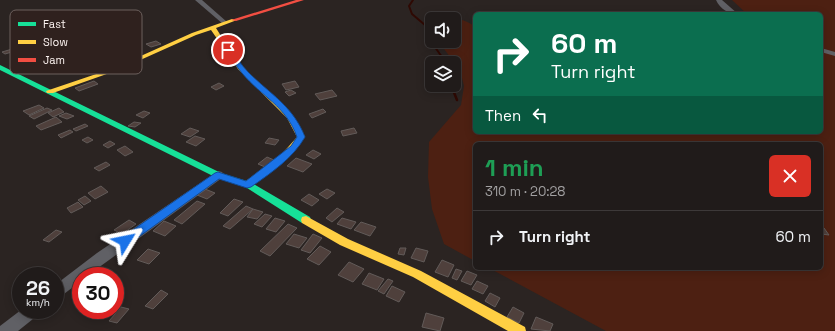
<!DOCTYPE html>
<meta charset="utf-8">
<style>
body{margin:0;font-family:"Space Grotesk",sans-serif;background:#282423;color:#f1f3f6;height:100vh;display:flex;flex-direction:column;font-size:15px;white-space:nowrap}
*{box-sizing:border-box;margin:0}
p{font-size:13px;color:#a2a1a2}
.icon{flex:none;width:22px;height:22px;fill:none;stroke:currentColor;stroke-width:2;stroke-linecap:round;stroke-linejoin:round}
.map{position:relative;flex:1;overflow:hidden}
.panel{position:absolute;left:473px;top:142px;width:350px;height:128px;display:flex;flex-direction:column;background:#201b1a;border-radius:6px;box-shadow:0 2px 10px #0003,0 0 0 1px #3d3939}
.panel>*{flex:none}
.banner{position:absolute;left:473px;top:12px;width:350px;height:122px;border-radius:6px;box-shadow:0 2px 10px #0003,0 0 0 1px #3d3939;background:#0b6e4f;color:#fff;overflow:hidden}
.fabs{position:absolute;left:425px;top:12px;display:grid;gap:8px}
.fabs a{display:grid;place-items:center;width:36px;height:36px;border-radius:6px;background:#201b1a;box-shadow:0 2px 10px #0003,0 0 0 1px #3d3939;font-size:20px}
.speed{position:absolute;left:12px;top:267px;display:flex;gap:8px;font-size:20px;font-weight:700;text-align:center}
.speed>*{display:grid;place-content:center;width:52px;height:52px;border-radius:50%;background:#201b1a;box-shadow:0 2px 10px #0003,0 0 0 1px #3d3939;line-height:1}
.speed small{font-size:10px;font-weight:400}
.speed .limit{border:6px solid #d22;background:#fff;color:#111}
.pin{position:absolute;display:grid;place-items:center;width:34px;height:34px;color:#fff;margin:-17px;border:2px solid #fff;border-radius:50%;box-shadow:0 1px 4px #0007}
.me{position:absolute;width:44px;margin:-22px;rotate:55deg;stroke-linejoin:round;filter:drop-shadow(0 0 3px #0008)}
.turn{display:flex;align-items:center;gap:14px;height:84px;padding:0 12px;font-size:18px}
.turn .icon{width:52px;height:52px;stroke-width:2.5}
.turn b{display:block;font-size:28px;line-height:34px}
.then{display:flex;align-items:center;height:38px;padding:0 12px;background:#0003;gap:8px;font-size:15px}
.round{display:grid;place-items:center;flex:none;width:42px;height:42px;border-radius:6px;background:#282423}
.summary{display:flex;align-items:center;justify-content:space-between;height:68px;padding:0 12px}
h1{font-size:24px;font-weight:600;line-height:30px;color:#1e9e55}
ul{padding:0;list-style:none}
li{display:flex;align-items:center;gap:12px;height:52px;padding:0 12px;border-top:1px solid #3d3939}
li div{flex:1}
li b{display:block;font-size:15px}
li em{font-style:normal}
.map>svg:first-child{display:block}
</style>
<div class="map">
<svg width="835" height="331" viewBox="0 0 835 331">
<rect width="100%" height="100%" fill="#2b2422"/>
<path fill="#4d2012" d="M 732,0 L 835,0 L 835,331 L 606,331 L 489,268 L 821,268 L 821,144 L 475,144 L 475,261 L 444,244 L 432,209 L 428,177 L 429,142 L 461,105 L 464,86 L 460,70 L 438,41 L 454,41 L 454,19 L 441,19 C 452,17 466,19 475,27 L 475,132 L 821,132 L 821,14 L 747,14 Z"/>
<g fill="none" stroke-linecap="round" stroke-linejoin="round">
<path stroke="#2f0903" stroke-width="2" d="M 413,0 L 409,6 L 412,14 L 432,31
M 434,41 L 432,43 L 442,57"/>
<path stroke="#2f0903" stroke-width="2.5" d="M 441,56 L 445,63
M 451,85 L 457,100"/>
</g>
<path fill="#4f403c" stroke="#625b59" d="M 156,41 L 161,44 L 151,47 L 146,44 Z
M 19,47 L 22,49 L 5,54 L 2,52 Z
M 94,81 L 98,84 L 79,91 L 75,88 Z
M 295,81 L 299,87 L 286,90 L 282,84 Z
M 219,83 L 224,86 L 216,90 L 211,87 Z
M 291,90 L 296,93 L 289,96 L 285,92 Z
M 332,90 L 337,96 L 320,100 L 315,94 Z
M 39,105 L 44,108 L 29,115 L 23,111 Z
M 47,108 L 52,110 L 34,119 L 29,116 Z
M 59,108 L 64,112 L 53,117 L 48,113 Z
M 323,109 L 326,112 L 312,118 L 309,114 Z
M 144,111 L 150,113 L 143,118 L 136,115 Z
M 66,113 L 74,116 L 67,119 L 59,116 Z
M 56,117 L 62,122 L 41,130 L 36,126 Z
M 134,122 L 141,123 L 135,127 L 128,126 Z
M 85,124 L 88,126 L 76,131 L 73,129 Z
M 190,128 L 199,131 L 190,137 L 181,134 Z
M 354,128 L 357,133 L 343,136 L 341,131 Z
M 70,130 L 73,132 L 61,138 L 58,135 Z
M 195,136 L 205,139 L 196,146 L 186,142 Z
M 88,137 L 93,140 L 87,143 L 82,140 Z
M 269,138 L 279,140 L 275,145 L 265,143 Z
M 110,141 L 115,144 L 108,148 L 103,145 Z
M 125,146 L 133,152 L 125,156 L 117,150 Z
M 313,150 L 321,154 L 314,159 L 306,155 Z
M 267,157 L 274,160 L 265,167 L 258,164 Z
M 296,158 L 312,164 L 303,172 L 287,166 Z
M 106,162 L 110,165 L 99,171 L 94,168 Z
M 101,186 L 108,192 L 95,199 L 88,193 Z
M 205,189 L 215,193 L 207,199 L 197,195 Z
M 327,189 L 335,193 L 327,199 L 319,194 Z
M 309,194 L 319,200 L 312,206 L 301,200 Z
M 85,196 L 91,201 L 84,205 L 78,200 Z
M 234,199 L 243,202 L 228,216 L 220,213 Z
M 197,201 L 205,204 L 182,224 L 174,220 Z
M 78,202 L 83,207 L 71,213 L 67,208 Z
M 246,206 L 253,209 L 230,229 L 223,226 Z
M 337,208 L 344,212 L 332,222 L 326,218 Z
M 253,209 L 263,212 L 257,219 L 247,217 Z
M 265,214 L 272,216 L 262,227 L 254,224 Z
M 275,218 L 285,221 L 276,232 L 266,229 Z
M 342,218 L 356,222 L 351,229 L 337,224 Z
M 129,220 L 136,224 L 122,234 L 114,230 Z
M 164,221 L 176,226 L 165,236 L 153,231 Z
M 361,222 L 376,227 L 370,236 L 354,230 Z
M 288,224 L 297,228 L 270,256 L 260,251 Z
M 821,227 L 824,228 L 829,235 L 821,234 Z
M 56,230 L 62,232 L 49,242 L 43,240 Z
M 294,234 L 307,238 L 299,248 L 286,244 Z
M 313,234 L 322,238 L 310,253 L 301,250 Z
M 320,246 L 331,252 L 319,265 L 307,259 Z
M 400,248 L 406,248 L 404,255 L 398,254 Z
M 416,248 L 428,251 L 424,262 L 411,258 Z
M 148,249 L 160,253 L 149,264 L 137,260 Z
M 442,260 L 454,265 L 448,277 L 435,272 Z
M 349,262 L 364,269 L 353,282 L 338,275 Z
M 456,269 L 462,271 L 457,280 L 452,278 Z
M 467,271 L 477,275 L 471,285 L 461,281 Z
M 369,273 L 384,279 L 377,290 L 362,284 Z
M 388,279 L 393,281 L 384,294 L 378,291 Z
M 477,281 L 488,286 L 483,294 L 472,289 Z
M 392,286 L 405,292 L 399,302 L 386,296 Z
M 161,290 L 168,294 L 153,309 L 145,306 Z
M 490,293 L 500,298 L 495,307 L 485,301 Z
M 121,307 L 129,309 L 117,323 L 109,321 Z
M 513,307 L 524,313 L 519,323 L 507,317 Z
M 426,313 L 444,318 L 440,331 L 422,327 Z
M 536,317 L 553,324 L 550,331 L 531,329 Z"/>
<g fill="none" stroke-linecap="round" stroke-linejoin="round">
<path fill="#606065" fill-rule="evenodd" d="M 195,0 L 202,0 L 227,22 L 227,24 L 223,24 Z
M 716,0 L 722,0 L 738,14 C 729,14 720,9 716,0 Z
M 821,48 L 835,52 L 835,56 L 821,52 Z
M 218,171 L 222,172 L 224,175 L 222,178 L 87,276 L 81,276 L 81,281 L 60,297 L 55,299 L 55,285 L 97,253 Z
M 21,310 L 41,310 L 38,315 L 18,331 L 0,331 L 0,326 Z"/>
<path fill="#16e098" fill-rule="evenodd" d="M 0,65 L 221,173 L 250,182 L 310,217 L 311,220 L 310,223 L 302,223 L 244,186 L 215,177 L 0,70 Z"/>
<path fill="#ffcf43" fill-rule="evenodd" d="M 232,19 L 237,20 L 216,28 C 226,44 236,60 249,73 C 270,95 292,108 305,137 L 287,159 L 250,186 L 244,186 L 242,184 L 281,155 L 297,137 L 287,118 L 238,69 L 211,30 L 196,35 L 118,70 L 53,93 L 47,93 L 46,91 L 114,68 L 192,33 Z
M 306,216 L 348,239 L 421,271 L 525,327 L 526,331 L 508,331 L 413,277 L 340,245 L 302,223 L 301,220 L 302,217 Z"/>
<path fill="#f24e42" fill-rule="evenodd" d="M 296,0 L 304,0 L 236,21 L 231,20 Z"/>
</g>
<path fill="#1a73e8" stroke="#114b97" d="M 226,49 L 231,49 C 236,56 241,65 248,72 C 270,94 293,106 305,137 C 293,158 271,173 251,187 L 247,188 L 219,179 L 129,244 L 121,244 L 119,241 L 121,238 L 215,173 L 218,172 L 246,181 L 291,146 L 297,137 C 286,106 262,97 242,73 C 236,66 231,58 225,50 Z"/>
<rect x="10" y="10" width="132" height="64" rx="6" fill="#2f211e" stroke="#6c605d" stroke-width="1"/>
<rect x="18" y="22" width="18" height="4" fill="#16e098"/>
<rect x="18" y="40" width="18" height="4" fill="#ffcf43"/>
<rect x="18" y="58" width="18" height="4" fill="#f24e42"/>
<g font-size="11" fill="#fcf3f0">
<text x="43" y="28">Fast</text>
<text x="43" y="46">Slow</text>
<text x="43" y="64">Jam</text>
</g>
</svg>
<div class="fabs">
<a><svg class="icon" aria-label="sound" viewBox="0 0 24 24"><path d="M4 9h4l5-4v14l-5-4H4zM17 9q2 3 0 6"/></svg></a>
<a><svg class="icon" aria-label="layers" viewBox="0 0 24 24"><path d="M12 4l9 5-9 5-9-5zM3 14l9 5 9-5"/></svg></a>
</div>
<div class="speed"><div>26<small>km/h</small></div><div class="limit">30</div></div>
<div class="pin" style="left:228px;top:50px;background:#d93025"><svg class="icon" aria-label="arrive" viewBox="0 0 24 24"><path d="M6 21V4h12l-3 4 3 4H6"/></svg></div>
<svg class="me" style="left:125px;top:241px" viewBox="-20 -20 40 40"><path d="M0-17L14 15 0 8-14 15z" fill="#1a73e8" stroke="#fff" stroke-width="4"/></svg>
<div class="banner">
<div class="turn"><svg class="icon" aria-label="right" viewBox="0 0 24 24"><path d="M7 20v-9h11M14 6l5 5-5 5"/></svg><div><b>60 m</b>Turn right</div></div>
<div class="then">Then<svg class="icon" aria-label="left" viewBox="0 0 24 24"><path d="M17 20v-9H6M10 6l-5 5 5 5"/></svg></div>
</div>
<section class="panel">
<div class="summary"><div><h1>1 min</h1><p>310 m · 20:28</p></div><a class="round" style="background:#d93025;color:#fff"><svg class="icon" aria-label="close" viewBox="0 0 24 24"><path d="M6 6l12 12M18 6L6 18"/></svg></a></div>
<ul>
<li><svg class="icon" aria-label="right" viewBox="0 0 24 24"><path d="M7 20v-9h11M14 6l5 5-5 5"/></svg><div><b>Turn right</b></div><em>60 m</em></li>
</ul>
</section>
</div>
